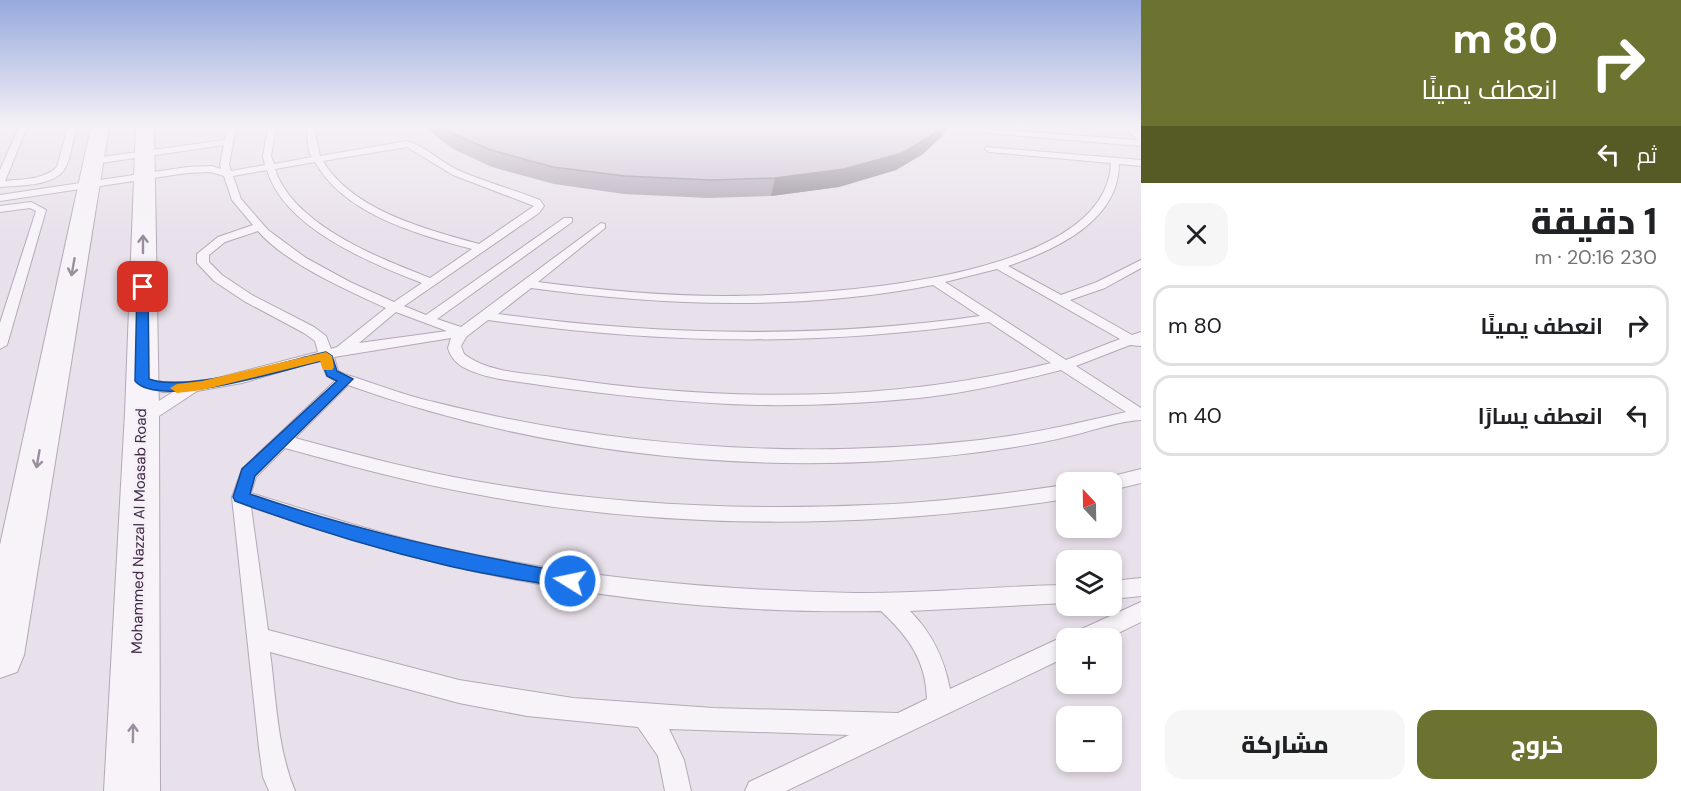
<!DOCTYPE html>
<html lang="ar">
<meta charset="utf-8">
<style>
body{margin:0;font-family:"DM Sans",Cairo,sans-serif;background:#f6f6f6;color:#202124;direction:rtl;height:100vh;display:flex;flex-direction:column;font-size:22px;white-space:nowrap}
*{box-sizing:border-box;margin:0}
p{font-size:20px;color:#757577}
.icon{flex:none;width:33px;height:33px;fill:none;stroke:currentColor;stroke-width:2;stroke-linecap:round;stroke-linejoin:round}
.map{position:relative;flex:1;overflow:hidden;direction:ltr}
.details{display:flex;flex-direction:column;background:#fff;width:540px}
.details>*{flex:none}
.banner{background:#6c722f;color:#fff;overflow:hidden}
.needle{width:39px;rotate:338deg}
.buttons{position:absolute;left:1056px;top:472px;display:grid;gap:12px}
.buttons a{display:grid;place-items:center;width:66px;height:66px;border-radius:12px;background:#fff;box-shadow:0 3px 9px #0003;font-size:30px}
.pin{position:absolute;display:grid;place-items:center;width:51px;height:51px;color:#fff;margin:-26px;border-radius:12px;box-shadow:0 3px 9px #0006}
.me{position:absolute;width:66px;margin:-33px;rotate:280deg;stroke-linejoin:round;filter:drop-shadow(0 0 4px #0008)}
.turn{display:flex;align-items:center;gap:21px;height:126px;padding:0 24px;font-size:27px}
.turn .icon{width:78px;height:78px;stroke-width:2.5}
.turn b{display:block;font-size:42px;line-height:51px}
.then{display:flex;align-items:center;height:57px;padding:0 24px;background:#0003;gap:12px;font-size:22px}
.round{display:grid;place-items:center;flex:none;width:63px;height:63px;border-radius:18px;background:#f6f6f6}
.summary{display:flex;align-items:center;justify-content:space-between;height:102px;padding:0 24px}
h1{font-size:36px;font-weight:800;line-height:45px}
.primary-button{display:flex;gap:12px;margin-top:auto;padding:12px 24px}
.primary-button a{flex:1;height:69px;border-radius:18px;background:#6c722f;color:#fff;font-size:24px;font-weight:800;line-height:69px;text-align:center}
.primary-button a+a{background:#f6f6f6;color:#202124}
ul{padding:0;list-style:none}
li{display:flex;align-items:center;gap:18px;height:81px;margin:0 12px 9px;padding:0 12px;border:3px solid #e0e0e0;border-radius:18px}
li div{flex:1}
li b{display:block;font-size:22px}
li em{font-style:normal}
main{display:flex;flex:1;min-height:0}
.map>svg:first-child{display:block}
</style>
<main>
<section class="details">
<div class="banner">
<div class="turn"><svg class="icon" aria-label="right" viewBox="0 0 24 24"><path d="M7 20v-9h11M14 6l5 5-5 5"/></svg><div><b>80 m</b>انعطف يمينًا</div></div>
<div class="then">ثم<svg class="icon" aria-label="left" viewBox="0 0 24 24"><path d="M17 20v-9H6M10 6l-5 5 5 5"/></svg></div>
</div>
<div class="summary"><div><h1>1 دقيقة</h1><p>230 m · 20:16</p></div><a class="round"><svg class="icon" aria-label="close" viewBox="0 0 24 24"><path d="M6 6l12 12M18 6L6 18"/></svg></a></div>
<ul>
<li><svg class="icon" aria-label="right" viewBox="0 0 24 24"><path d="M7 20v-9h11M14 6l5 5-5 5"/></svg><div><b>انعطف يمينًا</b></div><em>80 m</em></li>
<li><svg class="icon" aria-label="left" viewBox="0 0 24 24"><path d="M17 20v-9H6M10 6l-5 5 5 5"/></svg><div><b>انعطف يسارًا</b></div><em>40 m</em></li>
</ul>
<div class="primary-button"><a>خروج</a><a>مشاركة</a></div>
</section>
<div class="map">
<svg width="1141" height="791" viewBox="0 0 1141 791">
<rect width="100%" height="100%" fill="#e8e0ea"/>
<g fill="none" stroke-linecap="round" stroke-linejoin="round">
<defs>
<path id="service" d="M 19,127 L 27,127 L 5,181 C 23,179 43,180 57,167 L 68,127 L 76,127 C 73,140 71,159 64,170 C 52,187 18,185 0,187 L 0,170 Z
M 228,127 L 236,127 L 229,165 L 231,171 L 265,165 L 263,156 L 268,127 L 276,127 L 271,156 L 274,164 L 312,157 L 309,152 L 306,127 L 314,127 L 320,156 L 407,141 C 426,146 441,163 460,171 C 486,182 514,190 540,200 L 544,206 L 539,213 L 404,306 L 426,315 L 564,218 L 572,218 L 572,222 L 437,319 L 461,327 L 601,223 L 605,224 L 605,228 L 538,282 C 600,290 662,296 724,296 C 811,296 1107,283 1111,163 L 989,152 L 985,149 L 986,147 L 1141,160 L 1141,166 L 1119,164 C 1119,221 1055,250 1008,266 L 1061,295 L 1097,282 L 1141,260 L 1141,268 L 1105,288 L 1070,300 L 1132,335 L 1141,332 L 1141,346 L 1130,345 L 1076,366 L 1141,408 L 1141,420 C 1118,421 1092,431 1070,436 C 1038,444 1004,449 972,453 C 765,479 544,455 348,385 L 295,438 C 354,454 414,470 475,481 C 605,504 737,511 868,505 C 934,503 1000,494 1066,485 L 1066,499 C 871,529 670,531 475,494 C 411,483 348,465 285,448 L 256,477 L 251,493 C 315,513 378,533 443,548 C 578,578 716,590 853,593 C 925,594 995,586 1066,585 L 1066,603 L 910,611 C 932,633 944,658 950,689 L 1058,639 L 1066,636 L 1073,638 L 1075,632 L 1141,602 L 1141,622 L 1106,639 L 1066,639 L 1066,657 L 786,791 L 745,791 L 749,782 L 849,735 L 669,729 L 684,760 L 691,791 L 665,791 L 658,756 L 638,727 L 527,716 L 459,703 L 270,652 C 276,697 277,748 295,791 L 269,791 L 263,777 L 259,748 L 232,497 L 242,469 L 335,381 L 327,376 L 321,360 L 242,383 L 197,391 L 150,422 L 138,422 L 136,418 L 138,414 L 173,392 L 163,392 L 137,384 L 135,381 L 137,378 L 142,376 L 163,382 L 188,382 L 214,379 L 318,352 L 315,341 L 304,333 L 244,301 L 214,281 L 197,263 L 197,254 L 218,237 L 253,225 L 232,200 L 224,176 L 211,172 L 187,173 L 0,201 L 0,195 L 187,167 L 212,166 L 221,169 L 220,165 L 224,145 L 94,164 L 90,161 L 94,158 L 225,140 ZM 407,147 L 453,175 L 534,206 L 479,244 C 426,229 353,211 323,161 ZM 315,162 C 345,215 417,234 472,249 L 430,278 C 379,258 293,225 275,169 ZM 267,170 C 284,228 370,263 422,283 L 394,302 L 350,282 L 306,258 L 268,230 L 241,199 L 233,176 ZM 258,231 C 285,263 347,290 386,308 L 337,347 L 331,349 L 326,336 L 314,327 L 252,295 L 222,275 L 209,262 L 209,255 L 225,242 ZM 997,269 L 1120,339 L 1066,360 L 945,282 ZM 933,285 L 980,316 C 818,339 659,336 498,314 L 531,288 C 664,306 800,311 933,285 ZM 396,312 L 447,331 L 359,343 ZM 488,320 C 662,344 815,347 989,322 L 1051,363 C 891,403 723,402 560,378 C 529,373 490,374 464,354 L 461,346 L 466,337 ZM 451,338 L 448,348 C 450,355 454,361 461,366 C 483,379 515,381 540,385 C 611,395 683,403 756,405 C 810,406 865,403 919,398 C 967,393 1014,382 1061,370 L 1126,412 C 1074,424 1022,436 970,441 C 790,460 609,446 434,402 C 403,395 374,383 344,374 L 338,371 L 334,357 ZM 251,507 C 315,528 378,549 443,564 C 585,598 735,614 881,611 C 909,637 926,661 927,699 L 898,713 L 713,708 L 573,698 L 459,680 L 268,630 Z
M 1124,127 L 1133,127 L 1141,135 L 1141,146 L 987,133 L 983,131 L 987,129 L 1138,140 Z
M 31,202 L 46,210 L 7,345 L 0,349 L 0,323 L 36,211 L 30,208 L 0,212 L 0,206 Z
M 1141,469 L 1141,483 L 1112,490 L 1112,483 L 1102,483 L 1105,478 Z
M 1141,578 L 1141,596 L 1112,599 L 1112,581 Z"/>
<path id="tertiary" d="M 91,127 L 109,127 L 24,655 L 17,672 L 0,678 L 0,545 Z
M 136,127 L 154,127 L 159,413 L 160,791 L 104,791 L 125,413 Z"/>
</defs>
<use href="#service" stroke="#b5a8b8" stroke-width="2"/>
<use href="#tertiary" stroke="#b5a8b8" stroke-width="2"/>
<use href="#service" fill="#f7f3f8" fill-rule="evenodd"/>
<use href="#tertiary" fill="#f7f3f8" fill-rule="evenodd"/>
</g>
<path fill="#aea2b0" d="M 427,127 L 947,127 L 942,136 L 923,154 L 896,170 L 839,187 L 771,196 L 708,198 L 624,194 L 554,184 L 492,167 L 453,149 L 429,131 Z"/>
<path fill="#8d8490" d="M 940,127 L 947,127 L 942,136 L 923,154 L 896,170 L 839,187 L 771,196 L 775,178 Z"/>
<path fill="#cabccd" stroke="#8d8490" stroke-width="1.5" d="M 444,127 L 940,127 L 929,137 L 902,153 L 844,169 L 775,178 L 711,180 L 625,176 L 553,167 L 491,150 L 451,133 Z"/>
<defs><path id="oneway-shaft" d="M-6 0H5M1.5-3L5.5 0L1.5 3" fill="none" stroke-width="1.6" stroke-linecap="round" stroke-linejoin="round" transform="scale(1.5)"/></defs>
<g stroke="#9a8d9d">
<use href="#oneway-shaft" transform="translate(143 244) rotate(-90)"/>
<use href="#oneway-shaft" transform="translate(73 267) rotate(100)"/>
<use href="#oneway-shaft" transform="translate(38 459) rotate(100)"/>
<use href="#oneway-shaft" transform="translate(133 733) rotate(-89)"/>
</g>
<linearGradient id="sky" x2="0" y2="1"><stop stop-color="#97a9dd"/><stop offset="0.53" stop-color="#f5f1f6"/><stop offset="1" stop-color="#f5f1f6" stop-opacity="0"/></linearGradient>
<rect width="1141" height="238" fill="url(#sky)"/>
<path fill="#1a73e8" stroke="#114b97" stroke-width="1.5" d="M 143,284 L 148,287 L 149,379 C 188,393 282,362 326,352 L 332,356 L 337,371 L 353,379 L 255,476 L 250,494 C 357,531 458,553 570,573 L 576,575 L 579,581 L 576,587 L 570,589 C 529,581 488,575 449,566 C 376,549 305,527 235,501 L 233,497 L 242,469 L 337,381 L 327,376 L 321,361 C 286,369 160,410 135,381 L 137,287 Z"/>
<path fill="#f59e0b" d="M 326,352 L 332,356 L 334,367 L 332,370 L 323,370 L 320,361 L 202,390 L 177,393 L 170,388 L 177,384 L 202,381 Z"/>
<g text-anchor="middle" stroke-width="4.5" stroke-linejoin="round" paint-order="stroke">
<g font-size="15" fill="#3e2742" stroke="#f5eff7">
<text transform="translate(139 531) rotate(-89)" y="5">Mohammed Nazzal Al Moasab Road</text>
</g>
</g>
</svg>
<div class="buttons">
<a><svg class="needle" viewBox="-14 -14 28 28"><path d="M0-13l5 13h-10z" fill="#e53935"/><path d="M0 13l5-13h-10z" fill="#757577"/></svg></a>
<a><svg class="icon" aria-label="layers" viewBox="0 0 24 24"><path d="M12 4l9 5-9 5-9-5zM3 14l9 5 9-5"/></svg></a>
<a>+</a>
<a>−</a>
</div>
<div class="pin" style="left:143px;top:287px;background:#d93025"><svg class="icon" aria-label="arrive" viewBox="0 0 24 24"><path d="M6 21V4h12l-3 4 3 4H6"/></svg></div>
<svg class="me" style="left:570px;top:581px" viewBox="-20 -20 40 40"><circle r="17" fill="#1a73e8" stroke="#fff" stroke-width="3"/><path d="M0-11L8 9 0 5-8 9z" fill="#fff"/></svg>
</div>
</main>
